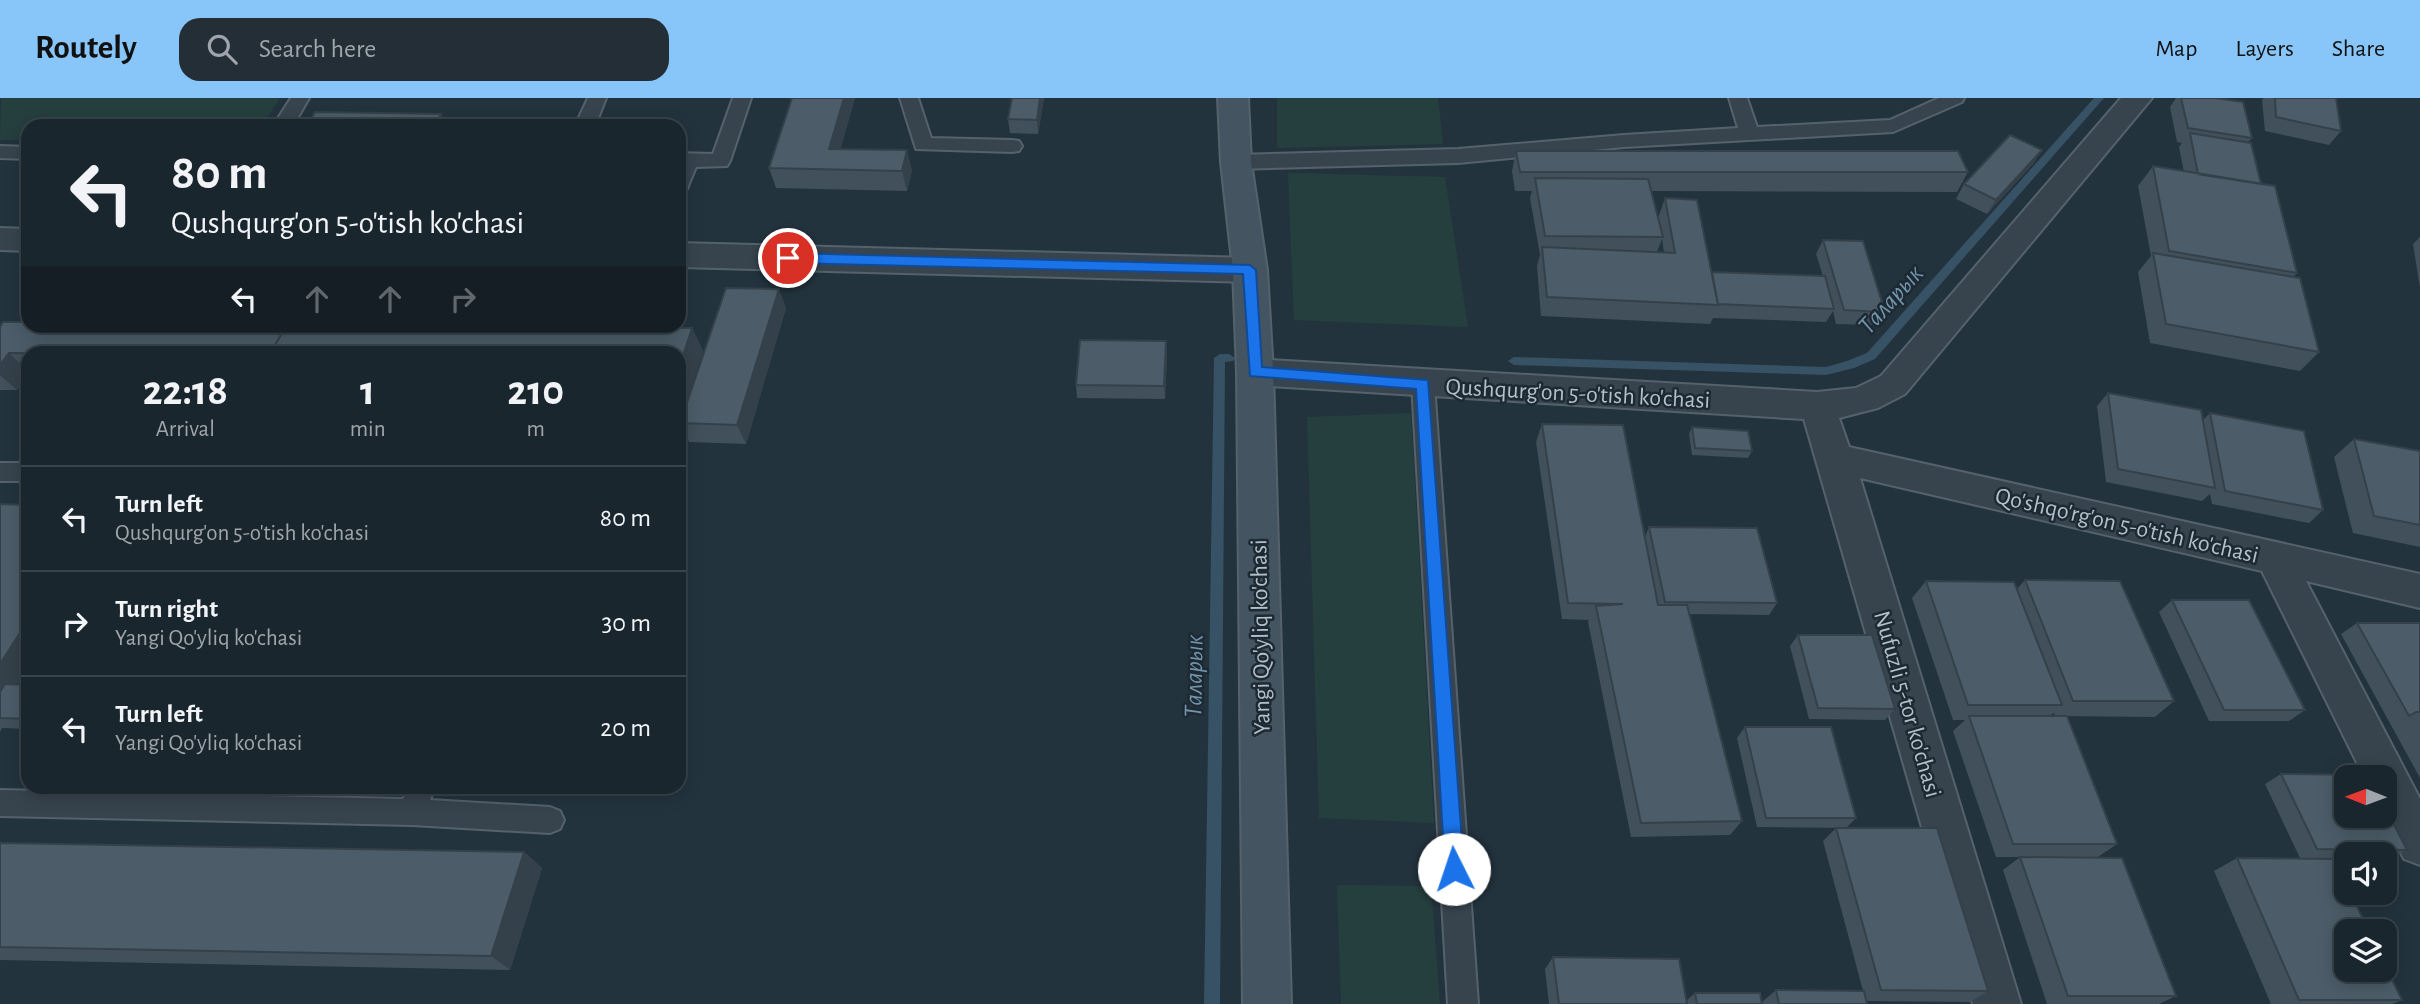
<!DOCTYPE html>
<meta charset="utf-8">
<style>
body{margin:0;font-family:"Alegreya Sans",sans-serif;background:#232e36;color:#f1f3f6;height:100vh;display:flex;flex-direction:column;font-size:26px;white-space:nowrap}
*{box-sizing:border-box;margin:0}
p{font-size:23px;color:#9fa5aa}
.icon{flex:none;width:38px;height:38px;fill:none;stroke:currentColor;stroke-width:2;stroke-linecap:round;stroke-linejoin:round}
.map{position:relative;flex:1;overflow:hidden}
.panel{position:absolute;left:21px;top:248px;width:665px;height:448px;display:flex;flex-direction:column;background:#1a262e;border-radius:21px;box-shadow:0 4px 18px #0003,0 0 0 2px #38434a}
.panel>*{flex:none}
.hud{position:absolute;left:21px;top:21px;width:665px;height:214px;border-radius:21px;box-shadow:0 4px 18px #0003,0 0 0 2px #38434a;background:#1a262e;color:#f1f3f6;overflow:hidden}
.needle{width:46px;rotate:271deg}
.controls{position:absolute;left:2334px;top:667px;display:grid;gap:14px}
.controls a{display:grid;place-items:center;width:63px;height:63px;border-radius:14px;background:#1a262e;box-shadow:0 4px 18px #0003,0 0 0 2px #38434a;font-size:35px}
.pin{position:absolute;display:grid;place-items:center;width:60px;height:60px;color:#fff;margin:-30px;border:4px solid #fff;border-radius:50%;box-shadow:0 2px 7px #0007}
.me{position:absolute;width:77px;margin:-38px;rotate:356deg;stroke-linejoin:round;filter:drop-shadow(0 0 5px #0008)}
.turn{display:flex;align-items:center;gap:24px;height:147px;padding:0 35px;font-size:32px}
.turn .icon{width:91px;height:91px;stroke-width:2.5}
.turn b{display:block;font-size:49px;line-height:60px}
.lanes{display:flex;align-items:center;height:66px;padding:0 35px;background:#0003;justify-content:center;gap:35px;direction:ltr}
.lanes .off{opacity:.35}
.eta{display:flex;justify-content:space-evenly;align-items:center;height:119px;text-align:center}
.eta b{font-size:42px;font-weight:700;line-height:49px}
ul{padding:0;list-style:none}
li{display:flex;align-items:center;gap:21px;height:105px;padding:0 35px;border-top:2px solid #38434a}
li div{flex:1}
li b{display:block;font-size:26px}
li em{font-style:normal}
header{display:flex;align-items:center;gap:42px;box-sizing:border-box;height:98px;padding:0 35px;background:#88c5f9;color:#111}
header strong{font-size:33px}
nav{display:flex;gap:38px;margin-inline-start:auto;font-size:24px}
.search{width:490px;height:63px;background:#232e36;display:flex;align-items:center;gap:18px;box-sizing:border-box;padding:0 24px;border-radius:21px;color:#9fa5aa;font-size:26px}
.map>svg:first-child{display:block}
</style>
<header>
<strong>Routely</strong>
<div class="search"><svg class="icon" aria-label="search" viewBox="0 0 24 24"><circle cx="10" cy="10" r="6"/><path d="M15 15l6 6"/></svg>Search here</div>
<nav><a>Map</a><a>Layers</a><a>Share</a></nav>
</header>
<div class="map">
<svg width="2420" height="906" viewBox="0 0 2420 906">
<rect width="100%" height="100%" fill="#23333e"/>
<path fill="#253f3e" d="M 1,0 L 280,0 L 262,28 L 28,28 L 28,42 L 0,42 Z
M 1277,0 L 1438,0 L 1443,46 L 1277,50 Z
M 1288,75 L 1445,79 L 1468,229 L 1294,222 Z
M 1411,315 L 1434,725 L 1319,720 L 1307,319 Z
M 1337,787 L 1431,788 L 1440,906 L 1341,906 Z"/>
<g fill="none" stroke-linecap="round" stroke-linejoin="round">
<path fill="#375265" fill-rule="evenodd" d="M 2094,0 L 2104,0 L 1875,261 L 1854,270 L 1826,277 L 1514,267 L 1508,263 L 1514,259 L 1826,269 L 1847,263 L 1867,255 Z
M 1220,256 L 1229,256 L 1235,260 L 1233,263 L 1225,264 L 1220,906 L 1204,906 L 1214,260 Z"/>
<defs>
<path id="lane" d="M 291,0 L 309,0 L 293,28 L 273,28 Z
M 588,0 L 606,0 L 595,28 L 575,28 Z
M 733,0 L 751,0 L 730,63 L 727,68 L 696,69 L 686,93 L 679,95 L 679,55 L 713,56 Z
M 900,0 L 918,0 L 931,40 L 1012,42 L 1019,43 L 1022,48 L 1019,53 L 1012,54 L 916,51 Z
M 1729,0 L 1747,0 L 1757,29 L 1890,22 L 1939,0 L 1964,0 L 1962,4 L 1893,34 L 1624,49 L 1458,65 L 1236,71 L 1229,69 L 1226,64 L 1229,59 L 1236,57 L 1458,51 L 1624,37 L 1738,30 Z
M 0,48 L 28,49 L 28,61 L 0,60 Z
M 586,228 L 608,228 L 597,256 L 575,256 Z
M 1423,277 L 1431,280 L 1434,286 L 1478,906 L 1448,906 L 1412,286 L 1415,280 Z
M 0,365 L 28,365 L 28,383 L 0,383 Z
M 408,690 L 434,690 L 430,702 L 550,709 L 560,713 L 564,722 L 560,731 L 550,735 L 412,727 L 0,718 L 0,692 L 403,701 Z"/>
<path id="street" d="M 2121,0 L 2152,0 L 1905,296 L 1878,310 L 1839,320 L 1849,349 L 2420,476 L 2420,510 L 2306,483 L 2420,701 L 2420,767 L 2404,761 L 2383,718 L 2385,718 L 2385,679 L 2364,679 L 2262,473 L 1860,380 L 2021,906 L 1973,906 L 1804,321 L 1255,287 L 1243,283 L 1237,274 L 1243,265 L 1255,261 L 1817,294 L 1856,290 L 1881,278 Z
M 0,130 L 28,131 L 28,153 L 0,152 Z
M 679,145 L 1250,160 L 1262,164 L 1267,172 L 1262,180 L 1250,184 L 679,169 Z"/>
<path id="secondary" d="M 1218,0 L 1248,0 L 1251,64 L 1267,172 L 1273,274 L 1291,906 L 1243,906 L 1237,274 L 1233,172 L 1221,64 Z"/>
</defs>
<use href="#lane" stroke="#55626c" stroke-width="4"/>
<use href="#street" stroke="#55626c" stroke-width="4"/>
<use href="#secondary" stroke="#55626c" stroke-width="4"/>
<use href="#lane" fill="#37444e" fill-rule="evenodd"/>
<use href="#street" fill="#37444e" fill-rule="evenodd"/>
<use href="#secondary" fill="#455461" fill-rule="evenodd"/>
</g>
<path fill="#41505a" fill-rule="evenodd" d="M 792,0 L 855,0 L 840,51 L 912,72 L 907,93 L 776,90 L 769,70 Z
M 1012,0 L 1044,0 L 1038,36 L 1010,35 L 1008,21 Z
M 2176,0 L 2215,0 L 2252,40 L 2248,44 L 2261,86 L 2297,175 L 2293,179 L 2319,254 L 2300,273 L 2150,245 L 2138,174 L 2151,158 L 2138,88 L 2153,68 L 2184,74 L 2179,49 L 2182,45 L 2177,44 L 2170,9 Z
M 2264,0 L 2335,0 L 2341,33 L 2329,47 L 2265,33 L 2262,2 Z
M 2042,52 L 2033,66 L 1987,116 L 1956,101 L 1964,86 Z
M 1516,53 L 1968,74 L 1957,94 L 1651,93 L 1658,120 L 1665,100 L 1712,174 L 1823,178 L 1816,156 L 1823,142 L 1885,214 L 1877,227 L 1836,226 L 1833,213 L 1826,224 L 1713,220 L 1710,226 L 1541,218 L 1537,168 L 1540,157 L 1530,100 L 1532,93 L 1515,93 L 1512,73 ZM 1662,141 L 1664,155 L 1657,154 Z
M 2420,139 L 2420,190 L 2413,146 Z
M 786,210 L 746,346 L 689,344 L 680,325 Z
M 28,228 L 519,228 L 522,232 L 614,234 L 692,230 L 703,253 L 679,256 L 28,256 L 28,275 L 17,292 L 0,292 L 0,229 Z
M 1166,243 L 1167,257 L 1165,301 L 1077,300 L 1076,287 Z
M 2108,295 L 2203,322 L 2210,315 L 2323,412 L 2309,425 L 2212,406 L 2210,396 L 2202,403 L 2106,384 L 2097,308 Z
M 1542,326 L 1645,439 L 1649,429 L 1777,505 L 1769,517 L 1689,516 L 1742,723 L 1730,737 L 1631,739 L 1588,524 L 1589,522 L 1562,521 L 1536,344 Z
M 1692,329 L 1752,353 L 1748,360 L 1692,357 L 1689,336 Z
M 2354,341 L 2420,353 L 2420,449 L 2353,435 L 2334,359 Z
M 0,406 L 28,407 L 28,631 L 2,630 L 0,634 Z
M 2025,482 L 2174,603 L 2155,619 L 2055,618 L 2054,615 L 2049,618 L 2117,746 L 2098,759 L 1996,759 L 1953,633 L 1965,622 L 1953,622 L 1912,500 L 1926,483 L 2017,491 Z
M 2172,502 L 2305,612 L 2289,623 L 2209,623 L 2159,514 Z
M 2357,525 L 2420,525 L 2420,680 L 2341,536 Z
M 1798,537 L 1895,611 L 1885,622 L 1809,621 L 1790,548 Z
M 1745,629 L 1856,720 L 1846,730 L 1757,729 L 1737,640 Z
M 2281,676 L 2407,752 L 2389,761 L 2385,761 L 2385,756 L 2347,756 L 2347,761 L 2300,760 L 2265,686 Z
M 1836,730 L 1988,893 L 1970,904 L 1866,903 L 1867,906 L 1763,906 L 1763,903 L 1776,892 L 1863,893 L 1823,743 Z
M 0,745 L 524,754 L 542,770 L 510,872 L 0,862 Z
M 2020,759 L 2176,898 L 2159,906 L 2047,906 L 2003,772 Z
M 2237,760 L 2402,902 L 2392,906 L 2271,906 L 2214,773 Z
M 1553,859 L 1687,906 L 1549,906 L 1545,871 Z
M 1695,895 L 1762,906 L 1688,906 L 1687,902 Z"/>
<path fill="#35414a" d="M 844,0 L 855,0 L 835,71 L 829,51 Z
M 1040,0 L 1044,0 L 1038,36 L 1037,22 Z
M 441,16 L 449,28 L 435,28 Z
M 907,52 L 912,72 L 907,93 L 902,73 Z
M 2042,52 L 2033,66 L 1987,116 L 1996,102 Z
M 779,191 L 786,210 L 746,346 L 737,327 Z
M 508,228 L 519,228 L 527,239 L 506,232 Z
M 692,230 L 703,253 L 679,328 L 679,270 Z
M 1166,243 L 1167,257 L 1165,301 L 1164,288 Z
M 9,255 L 28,273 L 28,275 L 17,292 L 0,277 L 0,267 Z
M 28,522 L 28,588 L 0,620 L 0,566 Z
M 524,754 L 542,770 L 510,872 L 491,858 Z"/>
<path fill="#4c5d69" stroke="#35414a" stroke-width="2" d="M 792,0 L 844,0 L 829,51 L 907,52 L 902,73 L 769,70 Z
M 1012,0 L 1040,0 L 1037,22 L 1008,21 Z
M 2181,0 L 2215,0 L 2243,4 L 2252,40 L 2188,30 Z
M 2275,0 L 2336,0 L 2341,33 L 2276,19 Z
M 315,14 L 441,16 L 435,28 L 307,28 Z
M 2190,35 L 2251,45 L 2261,86 L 2198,76 Z
M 2010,37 L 2042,52 L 1996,102 L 1964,86 Z
M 1516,53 L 1958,53 L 1968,74 L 1520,74 Z
M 2153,68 L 2275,88 L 2297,175 L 2169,153 Z
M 1535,80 L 1648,81 L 1663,139 L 1545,138 Z
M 1665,100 L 1697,102 L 1718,207 L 1547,199 L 1542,149 L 1675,155 Z
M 1823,142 L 1863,143 L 1885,214 L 1844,212 Z
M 2153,155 L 2300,180 L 2319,254 L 2166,226 Z
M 1712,174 L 1825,178 L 1834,211 L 1718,206 Z
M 726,190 L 779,191 L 737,327 L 680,325 Z
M 3,224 L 28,224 L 28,228 L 286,228 L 270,256 L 9,255 L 0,267 L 0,229 Z
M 286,228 L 508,228 L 506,232 L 614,234 L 617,228 L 692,230 L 679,270 L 679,256 L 270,256 Z
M 1080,242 L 1166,243 L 1164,288 L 1076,287 Z
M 2108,295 L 2201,312 L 2215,390 L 2118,371 Z
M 2210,315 L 2304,333 L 2323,412 L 2225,393 Z
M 1542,326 L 1623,327 L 1658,507 L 1687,507 L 1742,723 L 1641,725 L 1596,508 L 1623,506 L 1568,505 Z
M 1692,329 L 1748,333 L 1752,353 L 1695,350 Z
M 2354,341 L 2420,353 L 2420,427 L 2374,418 Z
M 0,406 L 28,407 L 28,522 L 0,566 Z
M 1649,429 L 1757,430 L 1777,505 L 1665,504 Z
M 2025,482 L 2120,483 L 2174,603 L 2073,603 Z
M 1926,483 L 2014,484 L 2062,607 L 1968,607 Z
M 2172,502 L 2249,502 L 2305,612 L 2224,612 Z
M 2357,525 L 2420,525 L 2420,614 L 2416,614 L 2409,618 Z
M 1798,537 L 1872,537 L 1895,611 L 1818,610 Z
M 5,586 L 28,587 L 28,621 L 0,620 L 0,594 Z
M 1969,618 L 2067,618 L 2117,746 L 2013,746 Z
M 1745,629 L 1831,629 L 1856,720 L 1766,720 Z
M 2281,676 L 2369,677 L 2370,679 L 2347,679 L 2347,718 L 2385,718 L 2385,709 L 2407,752 L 2317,751 Z
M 1836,730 L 1937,730 L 1988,893 L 1881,892 Z
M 0,745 L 524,754 L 491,858 L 0,849 Z
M 2020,759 L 2122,760 L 2176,898 L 2068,898 Z
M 2237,760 L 2334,761 L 2347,787 L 2347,794 L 2350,794 L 2369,833 L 2347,833 L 2347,872 L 2385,872 L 2385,867 L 2402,902 L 2299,902 Z
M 1553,859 L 1679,861 L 1687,906 L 1559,906 Z
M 1776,892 L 1864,893 L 1867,906 L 1779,906 Z
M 1695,895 L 1760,895 L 1762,906 L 1697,906 Z"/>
<path fill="#1a73e8" stroke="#114b97" stroke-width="2" d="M 788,155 L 1250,167 L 1256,172 L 1262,269 L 1428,282 L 1464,771 L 1461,778 L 1454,780 L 1448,778 L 1445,771 L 1416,291 L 1250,278 L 1243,176 L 788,165 L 781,160 Z"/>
<g text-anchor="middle" stroke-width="5" stroke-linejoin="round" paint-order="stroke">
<g font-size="24" fill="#b3bfc9" stroke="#1d2933">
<text transform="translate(1578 295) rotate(3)" y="8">Qushqurg'on 5-o'tish ko'chasi</text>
<text transform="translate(2127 427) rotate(13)" y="8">Qo'shqo'rg'on 5-o'tish ko'chasi</text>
<text transform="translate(1260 539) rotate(-91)" y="8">Yangi Qo'yliq ko'chasi</text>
<text transform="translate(1908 606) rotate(74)" y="8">Nufuzli 5-tor ko'chasi</text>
</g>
<g font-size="26" font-style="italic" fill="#7395ac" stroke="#1d2933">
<text transform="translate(1890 201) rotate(-48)" y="9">Таларык</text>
<text transform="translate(1193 578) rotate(-89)" y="9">Таларык</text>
</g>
</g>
</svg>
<div class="controls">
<a><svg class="needle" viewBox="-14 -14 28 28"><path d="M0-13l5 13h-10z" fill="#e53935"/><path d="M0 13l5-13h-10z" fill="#9fa5aa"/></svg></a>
<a><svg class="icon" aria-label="sound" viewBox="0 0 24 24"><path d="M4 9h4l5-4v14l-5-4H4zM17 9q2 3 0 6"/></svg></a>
<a><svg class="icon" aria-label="layers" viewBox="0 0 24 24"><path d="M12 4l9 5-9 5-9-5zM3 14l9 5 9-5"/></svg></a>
</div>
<div class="pin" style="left:788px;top:160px;background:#d93025"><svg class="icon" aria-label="arrive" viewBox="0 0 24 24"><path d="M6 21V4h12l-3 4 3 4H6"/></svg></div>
<svg class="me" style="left:1454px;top:771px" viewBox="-20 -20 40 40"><circle r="19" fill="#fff"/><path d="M0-13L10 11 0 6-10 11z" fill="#1a73e8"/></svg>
<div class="hud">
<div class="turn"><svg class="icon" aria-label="left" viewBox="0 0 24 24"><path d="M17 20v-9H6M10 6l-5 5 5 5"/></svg><div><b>80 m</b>Qushqurg'on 5-o'tish ko'chasi</div></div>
<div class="lanes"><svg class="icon" aria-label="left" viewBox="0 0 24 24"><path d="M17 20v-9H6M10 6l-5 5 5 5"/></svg><svg class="icon off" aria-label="ahead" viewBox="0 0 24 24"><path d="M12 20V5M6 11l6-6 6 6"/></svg><svg class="icon off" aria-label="ahead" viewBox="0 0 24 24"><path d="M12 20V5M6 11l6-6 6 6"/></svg><svg class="icon off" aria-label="right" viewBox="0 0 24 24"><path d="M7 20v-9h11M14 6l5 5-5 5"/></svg></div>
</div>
<section class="panel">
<div class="eta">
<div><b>22:18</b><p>Arrival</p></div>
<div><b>1</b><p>min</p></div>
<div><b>210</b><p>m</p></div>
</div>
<ul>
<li><svg class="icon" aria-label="left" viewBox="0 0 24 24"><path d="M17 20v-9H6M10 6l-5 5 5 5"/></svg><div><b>Turn left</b><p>Qushqurg'on 5-o'tish ko'chasi</p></div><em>80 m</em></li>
<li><svg class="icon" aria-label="right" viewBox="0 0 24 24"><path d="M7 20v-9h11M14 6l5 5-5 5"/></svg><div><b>Turn right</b><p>Yangi Qo'yliq ko'chasi</p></div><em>30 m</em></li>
<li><svg class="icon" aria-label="left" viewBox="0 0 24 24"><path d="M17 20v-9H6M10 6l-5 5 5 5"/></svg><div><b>Turn left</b><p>Yangi Qo'yliq ko'chasi</p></div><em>20 m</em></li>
</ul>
</section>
</div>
